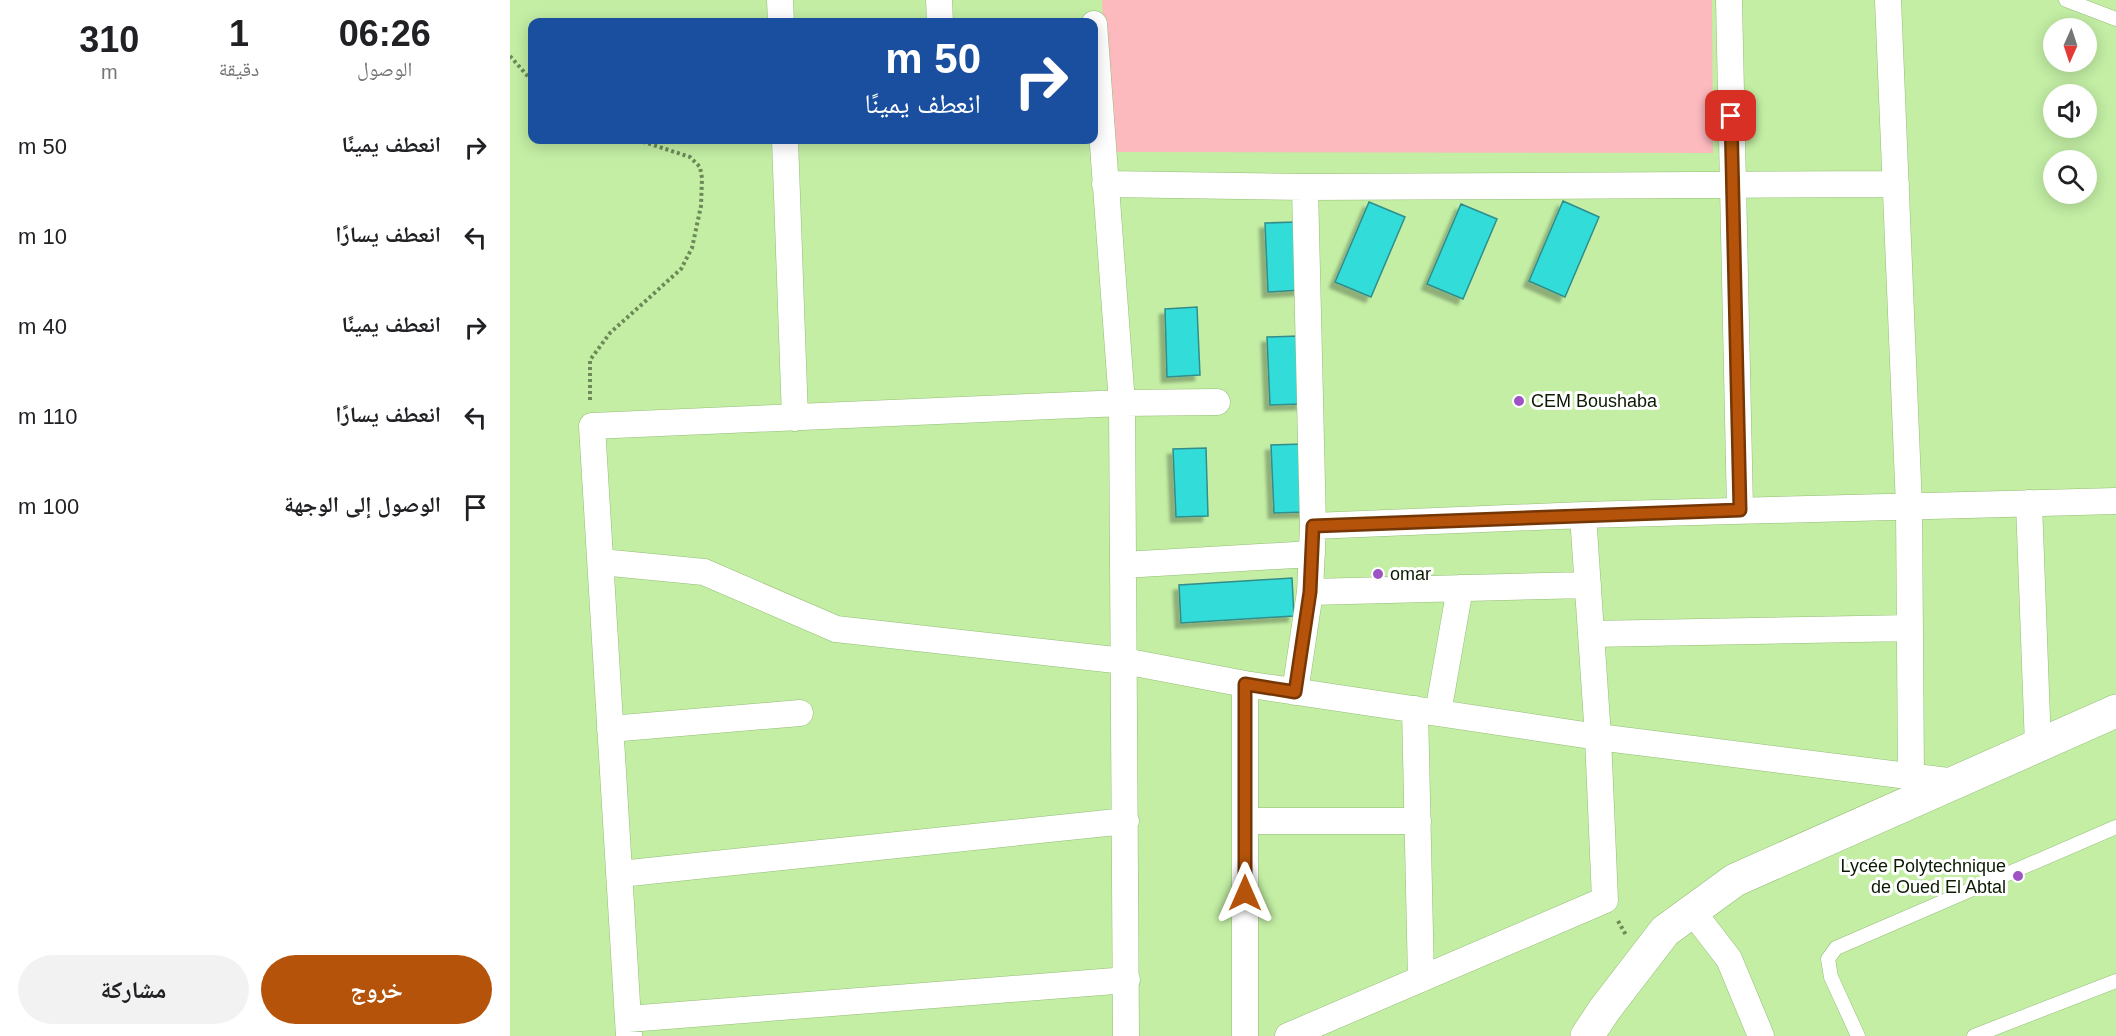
<!DOCTYPE html>
<html lang="ar">
<meta charset="utf-8">
<style>
body{margin:0;font-family:Arial,"Noto Naskh Arabic",sans-serif;background:#f2f2f2;color:#202124;direction:rtl;height:100vh;display:flex;flex-direction:column;font-size:22px;white-space:nowrap}
*{box-sizing:border-box;margin:0}
p{font-size:20px;color:#757577}
.icon{flex:none;width:33px;height:33px;fill:none;stroke:currentColor;stroke-width:2;stroke-linecap:round;stroke-linejoin:round}
.map{position:relative;flex:1;overflow:hidden;direction:ltr}
.side{display:flex;flex-direction:column;background:#fff;width:510px}
.side>*{flex:none}
.guide{position:absolute;left:18px;top:18px;width:570px;height:126px;border-radius:12px;box-shadow:0 3px 15px #0003;direction:rtl;background:#1a4fa0;color:#fff;overflow:hidden}
.needle{width:39px;rotate:183deg}
.tools{position:absolute;left:1533px;top:18px;display:grid;gap:12px}
.tools a{display:grid;place-items:center;width:54px;height:54px;border-radius:50%;background:#fff;box-shadow:0 3px 15px #0003;font-size:30px}
.pin{position:absolute;display:grid;place-items:center;width:51px;height:51px;color:#fff;margin:-26px;border-radius:12px;box-shadow:0 3px 9px #0006}
.me{position:absolute;width:66px;margin:-33px;rotate:0deg;stroke-linejoin:round;filter:drop-shadow(0 0 4px #0008)}
.turn{display:flex;align-items:center;gap:21px;height:126px;padding:0 18px;font-size:27px}
.turn .icon{width:78px;height:78px;stroke-width:2.5}
.turn b{display:block;font-size:42px;line-height:51px}
.eta{display:flex;justify-content:space-evenly;align-items:center;height:102px;text-align:center}
.eta b{font-size:36px;font-weight:700;line-height:42px}
.action{display:flex;gap:12px;margin-top:auto;padding:12px 18px}
.action a{flex:1;height:69px;border-radius:36px;background:#b45309;color:#fff;font-size:24px;font-weight:700;line-height:69px;text-align:center}
.action a+a{background:#f2f2f2;color:#202124}
ul{padding:0;list-style:none}
li{display:flex;align-items:center;gap:18px;height:90px;padding:0 18px}
li div{flex:1}
li b{display:block;font-size:22px}
li em{font-style:normal}
main{display:flex;flex:1;min-height:0}
.map>svg:first-child{display:block}
</style>
<main>
<div class="map">
<svg width="1606" height="1036" viewBox="0 0 1606 1036">
<defs>
<filter id="shadow"><feDropShadow dx="-5.5" dy="5.5" stdDeviation="1.5" flood-color="#0004"/></filter>
</defs>
<rect width="100%" height="100%" fill="#c3eea4"/>
<path fill="#fcbabf" d="M 592,0 L 1202,0 L 1203,153 L 599,152 Z"/>
<path fill="#33dcd9" stroke="#308d8b" stroke-width="1.5" filter="url(#shadow)" d="M 1053,201 L 1089,217 L 1055,297 L 1019,281 Z
M 859,202 L 895,217 L 861,297 L 825,282 Z
M 951,204 L 987,219 L 953,299 L 917,284 Z
M 787,222 L 791,290 L 758,292 L 755,223 Z
M 687,307 L 690,375 L 657,377 L 655,309 Z
M 789,336 L 792,404 L 760,405 L 757,337 Z
M 793,444 L 796,512 L 764,513 L 761,445 Z
M 696,448 L 698,516 L 666,517 L 663,449 Z
M 782,578 L 784,616 L 671,623 L 669,585 Z"/>
<g fill="none" stroke-linecap="round" stroke-linejoin="round">
<defs>
<path id="lane" d="M 1556,0 L 1606,19
M 1348,1036 L 1321,977 L 1318,959 L 1326,948 L 1606,827
M 1464,1036 L 1606,981"/>
<path id="street" d="M 270,0 L 271,22
M 429,0 L 430,22
M 1219,0 L 1230,510
M 1378,0 L 1399,506 L 1401,776
M 584,24 L 612,403 L 616,1036
M 275,140 L 285,418
M 595,184 L 795,187 L 1386,184
M 1519,503 L 1528,746
M 803,526 L 1073,515 L 1606,501
M 91,562 L 194,572 L 326,629 L 614,661 L 735,684 L 1088,737 L 1446,782
M 613,565 L 802,554
M 800,592 L 1078,585
M 1081,634 L 1400,628
M 735,684 L 735,1036
M 785,692 L 800,592 L 803,526 L 795,187
M 905,709 L 911,979
M 928,713 L 950,588
M 100,729 L 290,713
M 735,821 L 908,821
M 110,874 L 616,821
M 1182,911 L 1219,959 L 1251,1036
M 118,1019 L 617,980
M 119,1036 L 82,426 L 612,403 L 707,402
M 778,1036 L 1095,900 L 1088,737 L 1073,515"/>
<path id="primary" d="M 1077,1036 L 1095,1009 L 1155,931 L 1225,880 L 1606,711"/>
</defs>
<use href="#lane" stroke="#94bd76" stroke-width="15"/>
<use href="#street" stroke="#94bd76" stroke-width="27"/>
<use href="#primary" stroke="#94bd76" stroke-width="34"/>
<path stroke="#6c8957" stroke-width="4" stroke-dasharray="3 3" stroke-linecap="butt" d="M 0,56 L 22,81
M 80,400 L 80,360 L 100,333 L 171,269 L 182,248 L 191,206 L 192,178 L 190,167 L 180,157 L 134,142 L 115,140
M 1108,921 L 1116,935"/>
<use href="#lane" stroke="#fff" stroke-width="14"/>
<use href="#street" stroke="#fff" stroke-width="26"/>
<use href="#primary" stroke="#fff" stroke-width="33"/>
</g>
<g fill="none" stroke-linecap="round" stroke-linejoin="round">
<defs>
<path id="route" d="M 735,893 L 735,684 L 785,692 L 800,592 L 803,526 L 1230,510 L 1221,116"/>
</defs>
<use href="#route" stroke="#753606" stroke-width="15"/>
<use href="#route" stroke="#b45309" stroke-width="10"/>
</g>
<g fill="#9e52c4" stroke="#fff" stroke-width="2">
<circle cx="1009" cy="401" r="6"/>
<circle cx="868" cy="574" r="6"/>
<circle cx="1508" cy="876" r="6"/>
</g>
<g text-anchor="middle" stroke-width="6" stroke-linejoin="round" paint-order="stroke">
<g font-size="18" fill="#0b1a01" stroke="#fff" text-anchor="start">
<text x="1021" y="407">CEM Boushaba</text>
<text x="880" y="580">omar</text>
<text x="1496" y="872" text-anchor="end">Lycée Polytechnique<tspan x="1496" dy="21">de Oued El Abtal</tspan></text>
</g>
</g>
</svg>
<div class="tools">
<a><svg class="needle" viewBox="-14 -14 28 28"><path d="M0-13l5 13h-10z" fill="#e53935"/><path d="M0 13l5-13h-10z" fill="#757577"/></svg></a>
<a><svg class="icon" aria-label="sound" viewBox="0 0 24 24"><path d="M4 9h4l5-4v14l-5-4H4zM17 9q2 3 0 6"/></svg></a>
<a><svg class="icon" aria-label="search" viewBox="0 0 24 24"><circle cx="10" cy="10" r="6"/><path d="M15 15l6 6"/></svg></a>
</div>
<div class="pin" style="left:1221px;top:116px;background:#d93025"><svg class="icon" aria-label="arrive" viewBox="0 0 24 24"><path d="M6 21V4h12l-3 4 3 4H6"/></svg></div>
<svg class="me" style="left:735px;top:893px" viewBox="-20 -20 40 40"><path d="M0-17L14 15 0 8-14 15z" fill="#b45309" stroke="#fff" stroke-width="4"/></svg>
<div class="guide">
<div class="turn"><svg class="icon" aria-label="right" viewBox="0 0 24 24"><path d="M7 20v-9h11M14 6l5 5-5 5"/></svg><div><b>50 m</b>انعطف يمينًا</div></div>
</div>
</div>
<section class="side">
<div class="eta">
<div><b>06:26</b><p>الوصول</p></div>
<div><b>1</b><p>دقيقة</p></div>
<div><b>310</b><p>m</p></div>
</div>
<ul>
<li><svg class="icon" aria-label="right" viewBox="0 0 24 24"><path d="M7 20v-9h11M14 6l5 5-5 5"/></svg><div><b>انعطف يمينًا</b></div><em>50 m</em></li>
<li><svg class="icon" aria-label="left" viewBox="0 0 24 24"><path d="M17 20v-9H6M10 6l-5 5 5 5"/></svg><div><b>انعطف يسارًا</b></div><em>10 m</em></li>
<li><svg class="icon" aria-label="right" viewBox="0 0 24 24"><path d="M7 20v-9h11M14 6l5 5-5 5"/></svg><div><b>انعطف يمينًا</b></div><em>40 m</em></li>
<li><svg class="icon" aria-label="left" viewBox="0 0 24 24"><path d="M17 20v-9H6M10 6l-5 5 5 5"/></svg><div><b>انعطف يسارًا</b></div><em>110 m</em></li>
<li><svg class="icon" aria-label="arrive" viewBox="0 0 24 24"><path d="M6 21V4h12l-3 4 3 4H6"/></svg><div><b>الوصول إلى الوجهة</b></div><em>100 m</em></li>
</ul>
<div class="action"><a>خروج</a><a>مشاركة</a></div>
</section>
</main>
